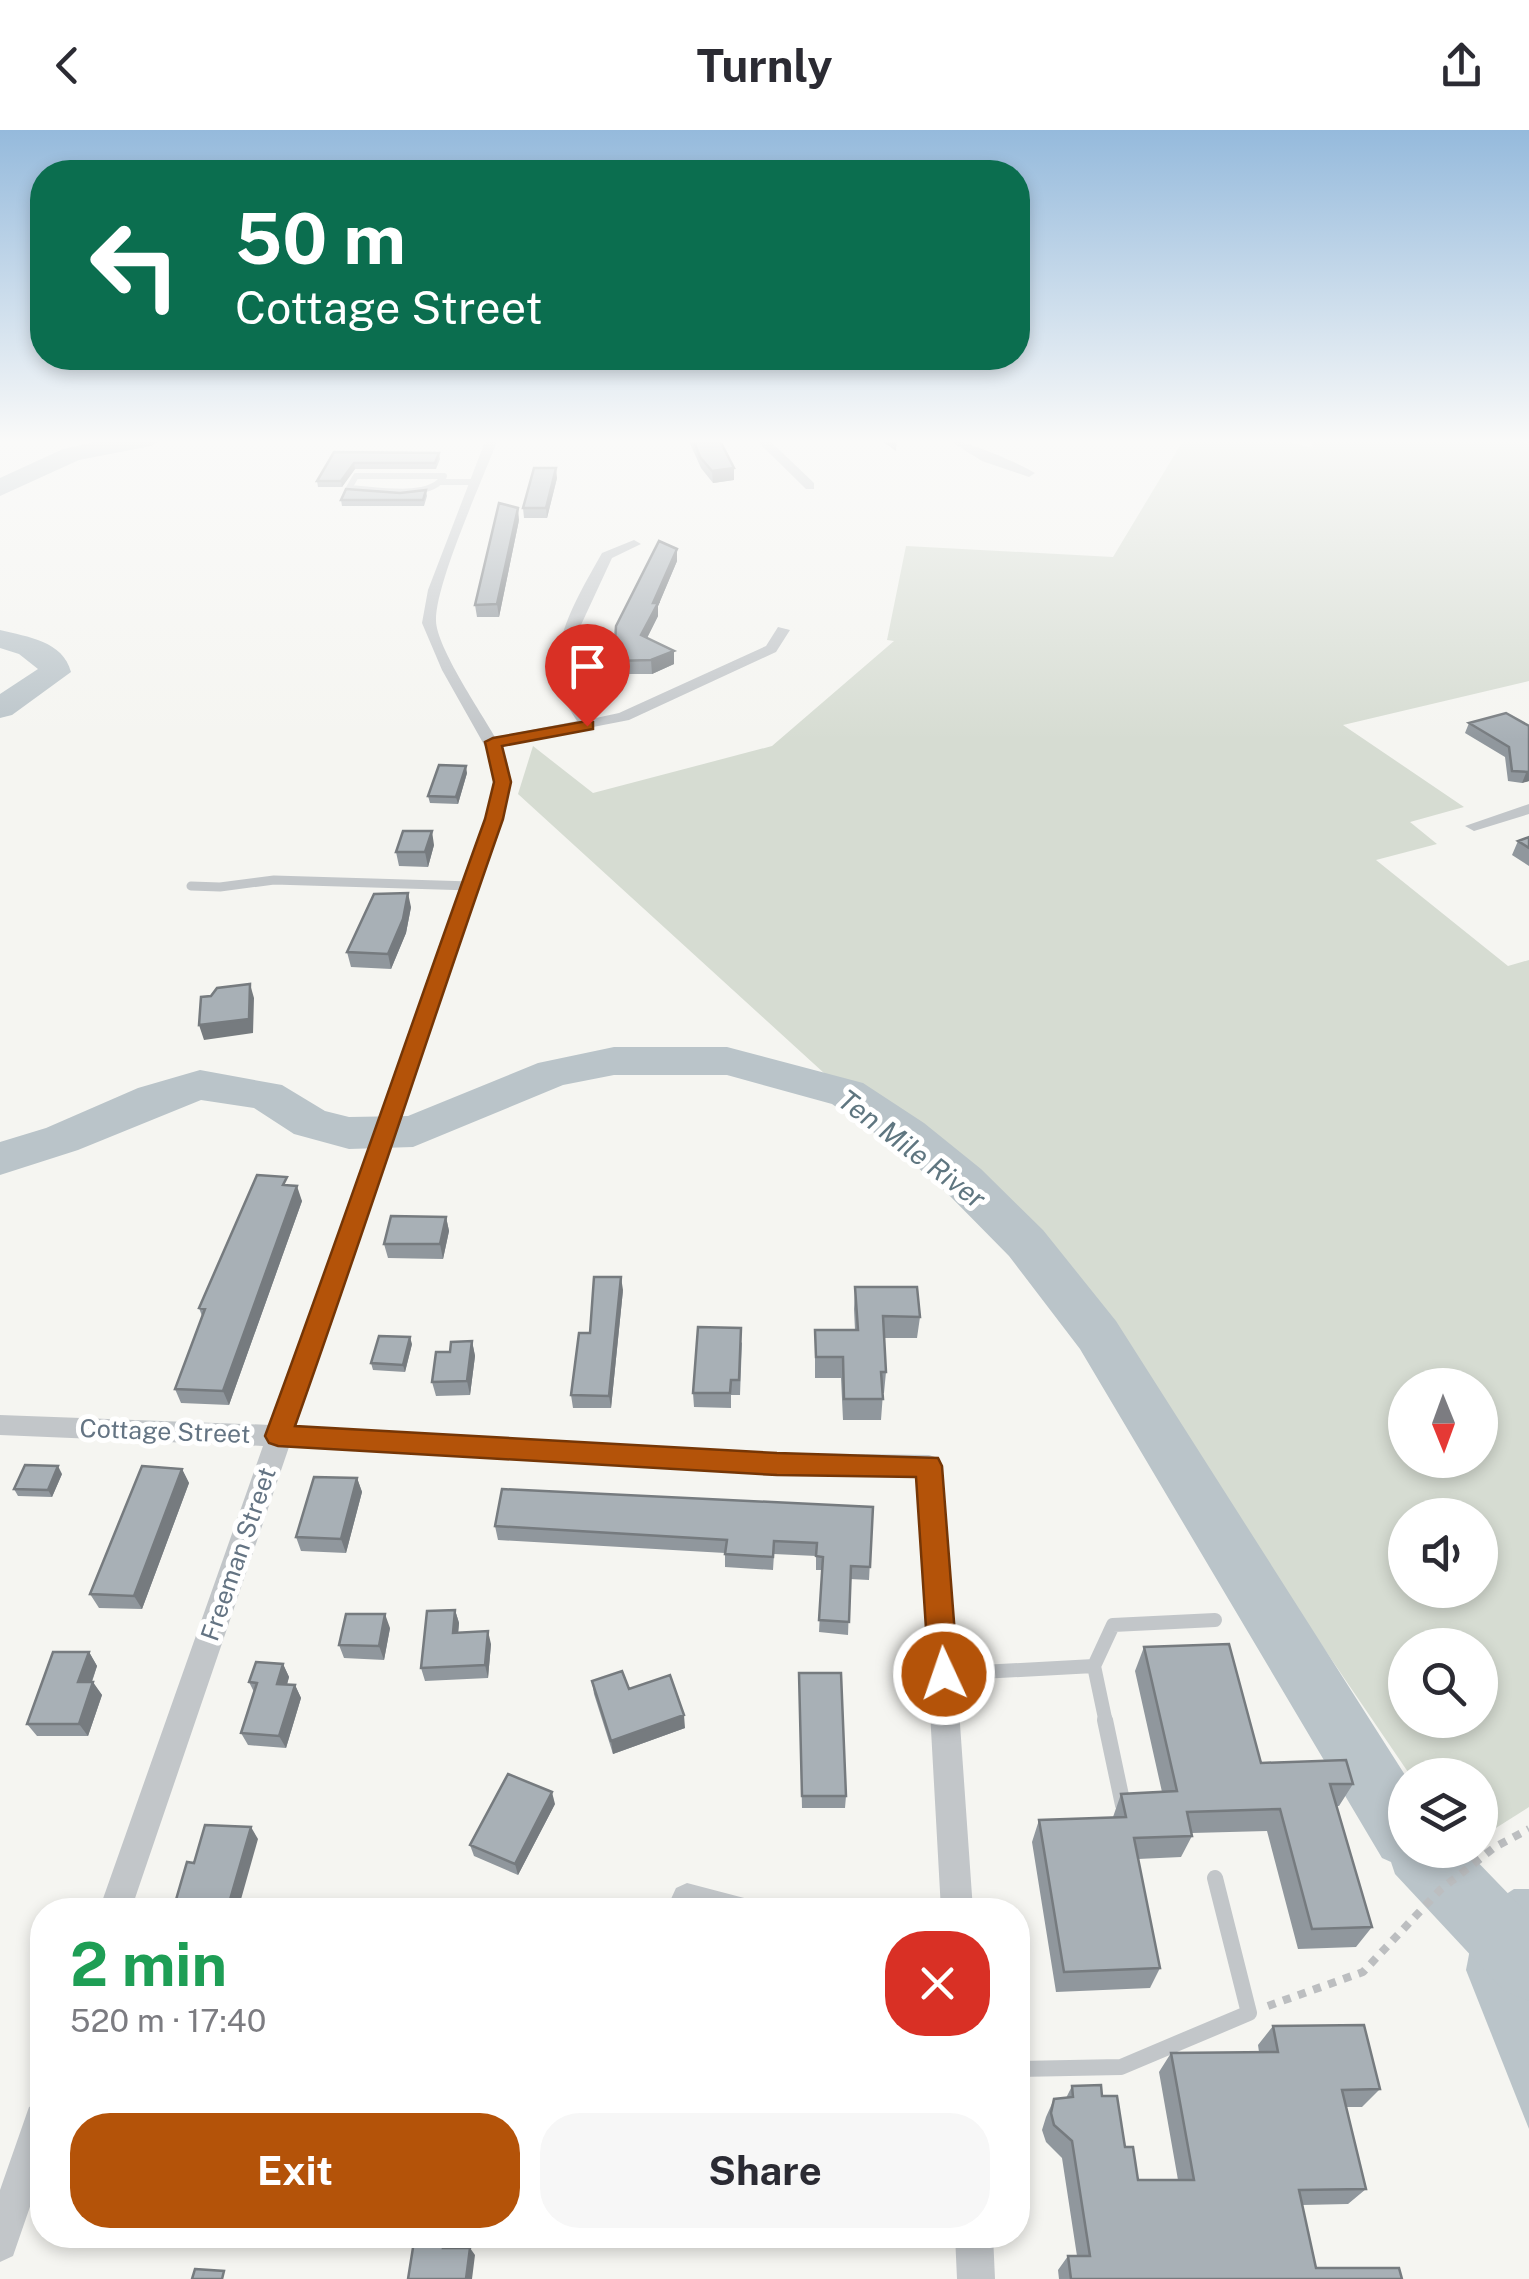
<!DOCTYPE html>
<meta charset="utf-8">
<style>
body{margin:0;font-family:"Public Sans",sans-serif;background:#f7f7f7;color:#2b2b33;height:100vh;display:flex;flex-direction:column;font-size:38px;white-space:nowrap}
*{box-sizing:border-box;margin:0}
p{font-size:32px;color:#7c7c81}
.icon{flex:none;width:55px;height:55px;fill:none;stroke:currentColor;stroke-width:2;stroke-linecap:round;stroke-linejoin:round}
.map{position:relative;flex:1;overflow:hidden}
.details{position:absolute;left:30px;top:1768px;width:1000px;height:350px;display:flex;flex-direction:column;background:#fff;border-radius:40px;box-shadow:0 5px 15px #0003}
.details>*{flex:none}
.top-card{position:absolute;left:30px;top:30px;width:1000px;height:210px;border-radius:40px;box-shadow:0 5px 15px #0003;background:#0b6e4f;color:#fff;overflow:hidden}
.needle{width:65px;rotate:179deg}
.controls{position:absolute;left:1388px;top:1238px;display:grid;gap:20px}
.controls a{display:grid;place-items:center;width:110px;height:110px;border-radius:50%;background:#fff;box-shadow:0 5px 15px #0003;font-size:50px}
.pin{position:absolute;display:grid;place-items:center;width:85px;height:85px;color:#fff;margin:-102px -42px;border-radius:50% 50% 50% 0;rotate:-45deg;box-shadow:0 0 10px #0007}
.pin .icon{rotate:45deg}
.me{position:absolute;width:110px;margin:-55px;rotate:357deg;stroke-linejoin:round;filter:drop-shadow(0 0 8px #0008)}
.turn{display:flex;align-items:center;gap:35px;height:210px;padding:0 40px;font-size:45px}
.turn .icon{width:130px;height:130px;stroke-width:2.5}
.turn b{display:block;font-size:70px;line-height:85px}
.round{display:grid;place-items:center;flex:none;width:105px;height:105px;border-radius:40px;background:#f7f7f7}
.head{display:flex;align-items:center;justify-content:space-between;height:170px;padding:0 40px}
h1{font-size:60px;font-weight:700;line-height:75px;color:#1e9e55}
.primary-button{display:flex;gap:20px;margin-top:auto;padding:20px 40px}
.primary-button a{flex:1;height:115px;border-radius:40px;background:#b45309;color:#fff;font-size:40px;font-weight:700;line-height:115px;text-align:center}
.primary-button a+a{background:#f7f7f7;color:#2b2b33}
header{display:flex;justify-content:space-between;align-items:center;height:130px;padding:0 40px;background:#fff;font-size:45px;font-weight:700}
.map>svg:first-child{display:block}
</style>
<header><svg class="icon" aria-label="back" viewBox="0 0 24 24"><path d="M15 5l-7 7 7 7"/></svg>Turnly<svg class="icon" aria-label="share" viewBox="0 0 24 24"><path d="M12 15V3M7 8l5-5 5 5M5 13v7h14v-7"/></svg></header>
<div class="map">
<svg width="1529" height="2149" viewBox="0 0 1529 2149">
<rect width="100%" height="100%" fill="#f5f5f1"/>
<path fill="#d6dcd2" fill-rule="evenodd" d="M 1184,309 L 1275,309 L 1313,318 L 1311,309 L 1529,309 L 1529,551 L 1343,595 L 1464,677 L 1410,692 L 1437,714 L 1376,730 L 1508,836 L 1529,830 L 1529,1677 L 1480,1708 L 1480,1645 L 1410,1645 L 1177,1302 L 1110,1228 L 893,1006 L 518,664 L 533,616 L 593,663 L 772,616 L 894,511 L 887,510 L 906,416 L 1113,427 ZM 1405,1255 L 1480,1255 L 1480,1330 L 1405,1330 ZM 1405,1385 L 1480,1385 L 1480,1460 L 1405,1460 ZM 1405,1515 L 1480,1515 L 1480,1590 L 1405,1590 Z"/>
<path fill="#bac4c9" d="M 1514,1759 L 1529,1759 L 1529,1999 L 1466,1840 L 1477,1783 Z"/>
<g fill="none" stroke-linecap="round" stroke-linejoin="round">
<path fill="#bac4c9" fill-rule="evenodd" d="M 109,309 L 163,309 L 151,316 L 79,330 L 0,366 L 0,348 L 63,319 Z
M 0,500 C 28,507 63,511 71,542 L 12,585 L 0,588 L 0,564 L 38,539 L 19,524 L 0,518 Z
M 614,917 L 727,917 L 863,953 L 924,993 L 981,1039 L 1043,1100 L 1116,1191 L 1405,1645 L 1405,1720 L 1466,1720 L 1529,1785 L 1529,1871 L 1504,1861 L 1395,1744 L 1391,1732 L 1382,1728 L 1080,1219 L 1009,1126 L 947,1063 L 892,1015 L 832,974 L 727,945 L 614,945 L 563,955 L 413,1017 L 349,1019 L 294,1004 L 254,978 L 201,970 L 78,1020 L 0,1045 L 0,1012 L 46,998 L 138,958 L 200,940 L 282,955 L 325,981 L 349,987 L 408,986 L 538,933 Z"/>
<path stroke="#bcbec0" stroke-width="8" stroke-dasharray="8 8" stroke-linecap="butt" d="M 1268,1876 L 1363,1842 L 1440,1760 L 1495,1717 L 1529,1699"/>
<path stroke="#c2c6c9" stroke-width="6" d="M 356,346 L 444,346 C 431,371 374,359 349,358 Z
M 442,352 L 476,352"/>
<path stroke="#c2c6c9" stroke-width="9" d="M 191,756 L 220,757 L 274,750 L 471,756"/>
<path stroke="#c2c6c9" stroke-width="14" d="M 1094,1536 L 1106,1593
M 944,1544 L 1094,1536 L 1113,1495 L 1215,1490"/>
<path stroke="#c2c6c9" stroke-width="16" d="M 1105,1590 L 1123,1675
M 1018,1939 L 1121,1937 L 1249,1883 L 1215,1748"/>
<path fill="#c2c6c9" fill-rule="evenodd" d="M 486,309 L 498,309 C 483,349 435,454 436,491 C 437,518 481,582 495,607 L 577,591 C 570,580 562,568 559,556 C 549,511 581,461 602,423 L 634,410 L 641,414 L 612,428 L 574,510 L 571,537 L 575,560 L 591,589 L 619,583 L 766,516 L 778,497 L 790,500 L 776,522 L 629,590 L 500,615 C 515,640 509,662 503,689 L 296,1296 L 777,1323 L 929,1325 L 938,1328 L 942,1336 L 973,1780 L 941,1780 L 917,1347 C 707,1344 498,1325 289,1317 L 131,1780 L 99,1780 L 263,1316 L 0,1305 L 0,1285 L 271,1295 L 485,689 L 495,652 L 491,627 L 442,540 L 422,493 L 428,460 Z
M 755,309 L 768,309 L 814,353 L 814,359 L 806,359 Z
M 947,309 C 963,309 1021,334 1035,343 L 1029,347 L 982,331 Z
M 1529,674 L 1529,684 L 1474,701 L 1465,696 Z
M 687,1753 L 748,1769 L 753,1780 L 675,1780 L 671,1769 L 676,1758 Z
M 42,1972 L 42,2042 L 13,2126 L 0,2132 L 0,2060 L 29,1977 Z
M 955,2105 L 993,2105 L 995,2149 L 957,2149 Z"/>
</g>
<path fill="#90979d" d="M 688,309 L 719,309 L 734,338 L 734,350 L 713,353 L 701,338 Z
M 879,309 L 897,309 L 896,321 Z
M 334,322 L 439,323 L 440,329 L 436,339 L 355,339 L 342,357 L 318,357 L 317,351 Z
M 557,348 L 547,388 L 524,388 L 523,378 Z
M 426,360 L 427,366 L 424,376 L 342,376 L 341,370 Z
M 519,390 L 499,487 L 477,487 L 475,475 Z
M 677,419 L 677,431 L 658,476 L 658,486 L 647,508 L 674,534 L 652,544 L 615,544 L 614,531 Z
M 1469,593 L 1529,596 L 1529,651 L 1522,653 L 1508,651 L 1505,627 L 1465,603 Z
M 467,643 L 458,674 L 430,673 L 428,666 Z
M 1529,707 L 1529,736 L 1512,725 L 1518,711 Z
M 434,715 L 428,737 L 399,736 L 396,722 Z
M 411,777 L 406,803 L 391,839 L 351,837 L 347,822 Z
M 289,1056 L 302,1071 L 229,1275 L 181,1273 L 175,1259 L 202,1186 L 199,1178 Z
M 446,1087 L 449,1101 L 443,1129 L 388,1128 L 384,1114 Z
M 855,1157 L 920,1187 L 917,1208 L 884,1208 L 886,1242 L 884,1263 L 883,1263 L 881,1290 L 843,1290 L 841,1248 L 815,1248 L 815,1200 L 855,1200 L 854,1179 Z
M 623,1160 L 611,1278 L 573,1278 L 571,1265 Z
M 472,1211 L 475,1226 L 470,1265 L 436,1266 L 432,1252 L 450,1222 Z
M 742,1212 L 740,1265 L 731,1265 L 731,1278 L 694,1277 L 693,1263 Z
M 412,1214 L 405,1242 L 373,1240 L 371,1233 Z
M 182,1339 L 189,1353 L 142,1479 L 99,1478 L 90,1464 Z
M 62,1344 L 52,1367 L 18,1366 L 14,1359 Z
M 357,1348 L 362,1362 L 346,1423 L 301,1421 L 296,1407 Z
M 873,1377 L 869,1450 L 850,1449 L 848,1505 L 819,1502 L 822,1440 L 816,1440 L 816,1426 L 774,1424 L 773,1440 L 725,1437 L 725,1423 L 498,1410 L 495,1396 Z
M 455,1480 L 459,1493 L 458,1503 L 491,1514 L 488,1548 L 425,1551 L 421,1538 Z
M 390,1498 L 384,1530 L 344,1528 L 339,1515 Z
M 1144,1517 L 1261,1633 L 1353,1654 L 1339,1676 L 1337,1676 L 1372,1797 L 1356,1817 L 1298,1819 L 1267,1701 L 1192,1703 L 1192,1706 L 1181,1727 L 1138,1729 L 1160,1838 L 1150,1858 L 1056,1862 L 1032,1712 L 1039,1690 L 1113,1687 L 1121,1664 L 1162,1662 L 1135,1541 Z
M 89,1522 L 97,1536 L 92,1552 L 102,1565 L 88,1606 L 37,1606 L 27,1594 Z
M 283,1534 L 289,1547 L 287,1555 L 295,1555 L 301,1568 L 286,1618 L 248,1615 L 241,1603 L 254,1562 L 249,1552 Z
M 799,1543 L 846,1666 L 845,1678 L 802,1678 Z
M 592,1551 L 629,1559 L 685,1598 L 613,1624 L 594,1564 Z
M 555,1674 L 518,1745 L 474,1726 L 470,1715 Z
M 1273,1896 L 1380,1959 L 1362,1977 L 1346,1977 L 1366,2059 L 1348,2074 L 1302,2075 L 1316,2138 L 1402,2149 L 1059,2149 L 1058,2140 L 1068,2126 L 1077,2126 L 1062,2028 L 1046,2012 L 1042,2000 L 1046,1987 L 1054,1969 L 1066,1968 L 1072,1956 L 1102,1966 L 1138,2050 L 1178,2050 L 1159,1942 L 1171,1923 L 1259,1922 L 1258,1915 Z"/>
<path fill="#767b7f" d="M 354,333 L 355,339 L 342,357 L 341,351 Z
M 556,338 L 557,348 L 547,388 L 546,378 Z
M 734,338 L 734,350 L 713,353 L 712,341 Z
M 518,378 L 519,390 L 499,487 L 497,474 Z
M 677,419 L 677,431 L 658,476 L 658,486 L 642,518 L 641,505 L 653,473 Z
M 674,521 L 674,534 L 652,544 L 651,530 Z
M 466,636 L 467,643 L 458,674 L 456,667 Z
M 1529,642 L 1529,651 L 1522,653 L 1526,643 Z
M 432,701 L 434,715 L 428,737 L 425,722 Z
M 408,763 L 411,777 L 406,803 L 391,839 L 388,824 Z
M 250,854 L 254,868 L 253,903 L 204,910 L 199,895 Z
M 297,1056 L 302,1071 L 229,1275 L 223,1261 Z
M 446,1087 L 449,1101 L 443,1129 L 440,1114 Z
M 621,1147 L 623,1160 L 611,1278 L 609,1266 Z
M 410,1207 L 412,1214 L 405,1242 L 403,1235 Z
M 472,1211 L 475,1226 L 470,1265 L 467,1251 Z
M 58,1336 L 62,1344 L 52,1367 L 48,1360 Z
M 182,1339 L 189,1353 L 142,1479 L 134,1466 Z
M 357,1348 L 362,1362 L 346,1423 L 341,1409 Z
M 455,1480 L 459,1493 L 457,1516 L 453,1503 Z
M 385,1484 L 390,1498 L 384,1530 L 379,1516 Z
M 488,1501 L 491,1514 L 488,1548 L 485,1535 Z
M 89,1522 L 97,1536 L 87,1565 L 78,1552 Z
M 283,1534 L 289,1547 L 283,1567 L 277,1554 Z
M 93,1552 L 102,1565 L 88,1606 L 79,1594 Z
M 295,1555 L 301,1568 L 286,1618 L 279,1606 Z
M 684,1585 L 685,1598 L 613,1624 L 611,1611 Z
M 552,1662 L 555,1674 L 518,1745 L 515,1734 Z
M 251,1697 L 258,1709 L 238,1780 L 227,1780 Z
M 445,2105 L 451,2106 L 448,2125 L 443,2118 Z
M 470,2118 L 475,2125 L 472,2149 L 466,2149 Z"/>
<path fill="#a8b0b6" stroke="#767b7f" stroke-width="2.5" d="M 693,309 L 719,309 L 734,338 L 712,341 L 700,327 Z
M 334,322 L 439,323 L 435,333 L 354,333 L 341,351 L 317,351 Z
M 534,338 L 556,338 L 546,378 L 523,378 Z
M 346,359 L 400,363 L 426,360 L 423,370 L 341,370 Z
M 499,373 L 518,378 L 497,474 L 475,475 Z
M 659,411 L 677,419 L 653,473 L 658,473 L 641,505 L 674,521 L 651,530 L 614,531 L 616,496 Z
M 1506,583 L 1529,596 L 1529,642 L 1512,641 L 1509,617 L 1469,593 Z
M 439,635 L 466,636 L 456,667 L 428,666 Z
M 403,701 L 432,701 L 425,722 L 396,722 Z
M 1529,707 L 1529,718 L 1518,711 Z
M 408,763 L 403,789 L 388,824 L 347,822 L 374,764 Z
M 250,854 L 249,889 L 199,895 L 201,867 L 211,866 L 217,858 Z
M 257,1045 L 287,1047 L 283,1055 L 297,1056 L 223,1261 L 175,1259 L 205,1179 L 199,1178 Z
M 391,1086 L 446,1087 L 440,1114 L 384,1114 Z
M 594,1147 L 621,1147 L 609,1266 L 571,1265 L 579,1203 L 590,1203 Z
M 855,1157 L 917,1157 L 920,1187 L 883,1186 L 886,1242 L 881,1242 L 883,1269 L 844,1269 L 843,1227 L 816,1227 L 815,1200 L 858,1200 Z
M 698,1197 L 741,1198 L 739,1250 L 731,1250 L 730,1263 L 693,1263 Z
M 379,1206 L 410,1207 L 403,1235 L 371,1233 Z
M 472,1211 L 467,1251 L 432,1252 L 436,1222 L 450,1222 L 451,1212 Z
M 25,1335 L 58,1336 L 48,1360 L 14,1359 Z
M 142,1336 L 182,1339 L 134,1466 L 90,1464 Z
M 314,1347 L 357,1348 L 341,1409 L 296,1407 Z
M 502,1359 L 873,1377 L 870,1437 L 851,1436 L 849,1492 L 819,1490 L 823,1427 L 816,1426 L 817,1413 L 774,1411 L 773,1427 L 725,1424 L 727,1410 L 495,1396 Z
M 455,1480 L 453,1503 L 488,1501 L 485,1535 L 421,1538 L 427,1481 Z
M 346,1484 L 385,1484 L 379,1516 L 339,1515 Z
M 1229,1514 L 1261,1633 L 1346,1630 L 1353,1654 L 1330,1654 L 1372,1797 L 1312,1799 L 1280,1679 L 1187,1682 L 1192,1706 L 1134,1708 L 1160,1838 L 1064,1842 L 1039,1690 L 1126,1687 L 1121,1664 L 1177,1661 L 1144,1517 Z
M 53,1522 L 89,1522 L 78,1552 L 93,1552 L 79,1594 L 27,1594 Z
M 256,1532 L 283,1534 L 277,1554 L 295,1555 L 279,1606 L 241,1603 L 257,1553 L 249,1552 Z
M 622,1541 L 629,1559 L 670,1545 L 684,1585 L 611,1611 L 592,1551 Z
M 799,1543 L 841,1543 L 846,1666 L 802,1666 Z
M 508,1644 L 552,1662 L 515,1734 L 470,1715 Z
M 205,1695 L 251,1697 L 227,1780 L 173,1780 L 187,1732 L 194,1733 Z
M 1364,1895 L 1380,1959 L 1342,1960 L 1366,2059 L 1299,2060 L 1316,2138 L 1399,2138 L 1402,2149 L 1071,2149 L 1068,2126 L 1090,2126 L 1072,2011 L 1054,1995 L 1051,1983 L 1054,1969 L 1073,1967 L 1072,1956 L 1101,1955 L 1102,1966 L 1117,1966 L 1125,2017 L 1133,2017 L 1138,2050 L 1194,2050 L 1171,1923 L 1278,1922 L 1273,1896 Z
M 415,2105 L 445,2105 L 443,2118 L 470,2118 L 466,2149 L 408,2149 Z
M 195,2139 L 224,2141 L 222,2149 L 192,2149 Z"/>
<linearGradient id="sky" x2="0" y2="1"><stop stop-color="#95badc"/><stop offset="0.51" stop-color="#fafaf9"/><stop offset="1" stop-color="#fafaf9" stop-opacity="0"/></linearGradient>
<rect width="1529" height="610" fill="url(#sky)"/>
<path fill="#b45309" stroke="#753606" stroke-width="2.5" d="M 587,591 L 593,592 L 593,599 L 502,616 L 511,652 L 503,689 C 432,891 367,1094 295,1296 L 777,1323 L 938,1328 L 942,1336 L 958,1544 L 954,1554 L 944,1558 L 933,1554 L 929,1544 L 916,1347 L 777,1345 L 278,1316 L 269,1313 L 265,1306 C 341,1101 411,894 485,689 L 494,652 L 485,612 L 493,608 Z"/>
<g text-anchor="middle" stroke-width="10" stroke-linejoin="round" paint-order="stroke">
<g font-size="25" fill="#647483" stroke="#fff">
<text transform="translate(165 1301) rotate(2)" y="9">Cottage Street</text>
<text transform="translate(238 1424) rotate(-71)" y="9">Freeman Street</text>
</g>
<g font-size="28" font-style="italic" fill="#5f7680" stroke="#fff">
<text transform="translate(912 1019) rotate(37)" y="10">Ten Mile River</text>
</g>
</g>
</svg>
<div class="controls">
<a><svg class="needle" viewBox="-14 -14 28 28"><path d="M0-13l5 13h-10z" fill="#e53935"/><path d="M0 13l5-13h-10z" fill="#7c7c81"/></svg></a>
<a><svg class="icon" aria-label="sound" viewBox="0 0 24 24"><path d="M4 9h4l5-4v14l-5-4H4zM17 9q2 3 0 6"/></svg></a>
<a><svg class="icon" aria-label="search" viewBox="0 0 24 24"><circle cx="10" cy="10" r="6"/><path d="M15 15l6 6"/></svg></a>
<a><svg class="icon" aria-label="layers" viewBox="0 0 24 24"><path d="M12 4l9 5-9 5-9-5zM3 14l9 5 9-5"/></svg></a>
</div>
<div class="pin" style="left:587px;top:596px;background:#d93025"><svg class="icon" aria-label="arrive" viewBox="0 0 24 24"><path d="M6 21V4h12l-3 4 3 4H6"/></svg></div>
<svg class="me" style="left:944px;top:1544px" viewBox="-20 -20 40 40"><circle r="17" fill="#b45309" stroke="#fff" stroke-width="3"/><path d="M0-11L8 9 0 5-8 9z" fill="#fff"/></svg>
<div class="top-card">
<div class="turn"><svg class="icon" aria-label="left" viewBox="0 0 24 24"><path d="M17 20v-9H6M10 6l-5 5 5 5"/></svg><div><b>50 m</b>Cottage Street</div></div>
</div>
<section class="details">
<div class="head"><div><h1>2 min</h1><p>520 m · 17:40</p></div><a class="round" style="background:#d93025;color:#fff"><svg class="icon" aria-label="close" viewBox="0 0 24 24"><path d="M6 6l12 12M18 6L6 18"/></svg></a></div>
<div class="primary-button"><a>Exit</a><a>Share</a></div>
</section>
</div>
